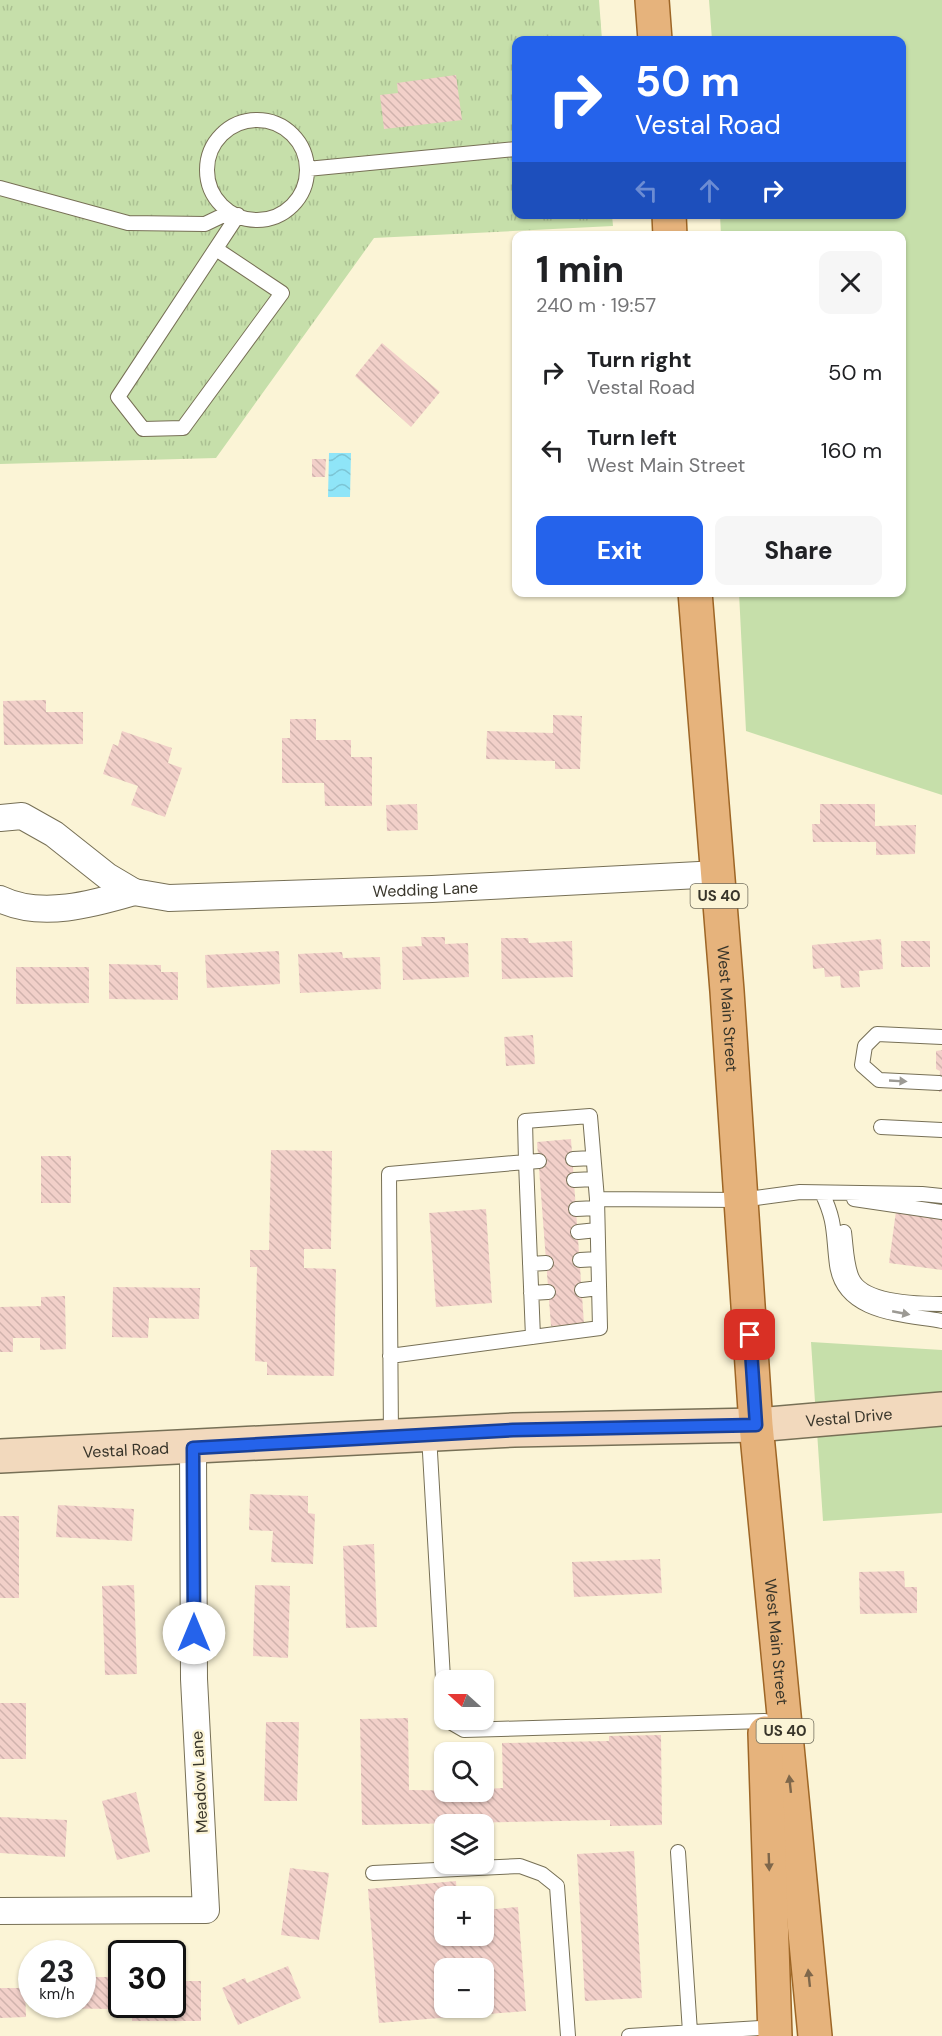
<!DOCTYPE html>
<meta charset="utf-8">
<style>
body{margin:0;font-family:"DM Sans",sans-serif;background:#f6f6f6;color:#202124;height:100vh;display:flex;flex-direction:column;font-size:22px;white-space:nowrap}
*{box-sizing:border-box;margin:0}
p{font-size:20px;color:#757577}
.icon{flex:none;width:33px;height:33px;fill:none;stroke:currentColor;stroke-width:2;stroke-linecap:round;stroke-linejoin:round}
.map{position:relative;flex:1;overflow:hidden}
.drawer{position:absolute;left:512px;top:231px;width:394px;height:366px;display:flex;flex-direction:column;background:#fff;border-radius:12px;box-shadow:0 2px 4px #0004}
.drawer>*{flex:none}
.hud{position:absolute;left:512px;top:36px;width:394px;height:183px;border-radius:12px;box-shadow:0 2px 4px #0004;background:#2563eb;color:#fff;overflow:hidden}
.needle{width:39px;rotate:291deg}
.buttons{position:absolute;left:434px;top:1670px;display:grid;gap:12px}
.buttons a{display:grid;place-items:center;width:60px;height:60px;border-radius:12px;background:#fff;box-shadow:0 2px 4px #0004;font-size:30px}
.speed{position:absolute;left:18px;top:1940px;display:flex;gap:12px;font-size:30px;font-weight:700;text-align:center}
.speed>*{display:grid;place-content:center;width:78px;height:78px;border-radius:50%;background:#fff;box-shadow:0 2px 4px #0004;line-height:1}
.speed small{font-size:15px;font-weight:400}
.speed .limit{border:3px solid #111;border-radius:9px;background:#fff;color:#111}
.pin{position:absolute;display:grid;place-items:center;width:51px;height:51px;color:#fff;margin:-26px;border-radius:12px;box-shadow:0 3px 9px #0006}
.me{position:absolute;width:66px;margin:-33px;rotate:0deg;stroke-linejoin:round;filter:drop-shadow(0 0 4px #0008)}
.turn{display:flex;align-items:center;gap:21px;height:126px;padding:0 24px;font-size:27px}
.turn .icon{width:78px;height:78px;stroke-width:2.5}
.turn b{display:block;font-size:42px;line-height:51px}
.lanes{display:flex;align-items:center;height:57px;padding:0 24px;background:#0003;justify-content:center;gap:30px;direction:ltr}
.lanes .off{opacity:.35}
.round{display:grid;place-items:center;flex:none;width:63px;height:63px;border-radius:12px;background:#f6f6f6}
.overview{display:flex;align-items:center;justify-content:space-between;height:102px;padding:0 24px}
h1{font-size:36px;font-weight:800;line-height:45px}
.button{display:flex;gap:12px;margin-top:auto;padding:12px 24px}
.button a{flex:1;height:69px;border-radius:12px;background:#2563eb;color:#fff;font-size:24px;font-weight:800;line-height:69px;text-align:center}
.button a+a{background:#f6f6f6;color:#202124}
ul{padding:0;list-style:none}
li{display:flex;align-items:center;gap:18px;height:78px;padding:0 24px}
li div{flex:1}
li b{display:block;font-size:22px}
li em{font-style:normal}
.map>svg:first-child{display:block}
</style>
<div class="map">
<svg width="942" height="2036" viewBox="0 0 942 2036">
<defs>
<pattern id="grass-tufts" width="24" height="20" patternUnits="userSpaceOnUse" patternTransform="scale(1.5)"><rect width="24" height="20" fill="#c6dfaa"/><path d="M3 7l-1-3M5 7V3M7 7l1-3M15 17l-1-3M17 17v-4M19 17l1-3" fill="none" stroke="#abc092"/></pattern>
<pattern id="water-waves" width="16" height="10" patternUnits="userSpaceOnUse" patternTransform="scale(1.5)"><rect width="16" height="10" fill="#8fe5f8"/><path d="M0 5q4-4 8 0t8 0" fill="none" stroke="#7cc5d5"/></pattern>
<pattern id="building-back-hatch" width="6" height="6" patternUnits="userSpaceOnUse" patternTransform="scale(1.5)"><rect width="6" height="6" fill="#f2d0c9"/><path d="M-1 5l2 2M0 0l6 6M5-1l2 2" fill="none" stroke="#d0b3ad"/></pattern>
</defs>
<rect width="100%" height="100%" fill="#fbf4d6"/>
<path fill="url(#grass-tufts)" d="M 0,0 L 599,0 L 602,40 L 516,40 L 516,214 L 612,215 L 613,226 L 374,238 L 216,458 L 0,464 Z"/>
<path fill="#c6dfaa" d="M 709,0 L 942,0 L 942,795 L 746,731 L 739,593 L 902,592 L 902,236 L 721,235 L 720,215 L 902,214 L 902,40 L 712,40 Z
M 811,1342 L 942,1350 L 942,1513 L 823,1521 Z"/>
<path fill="url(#water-waves)" d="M 329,453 L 351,453 L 350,497 L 328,497 Z"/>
<path fill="url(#building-back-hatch)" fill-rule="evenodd" d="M 456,75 L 462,120 L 384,129 L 380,95 L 398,93 L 397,83 Z
M 382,343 L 440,392 L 411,427 L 355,376 Z
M 312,459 L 326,459 L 325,477 L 312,477 Z
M 46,700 L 46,712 L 83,712 L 83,744 L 4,745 L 3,701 Z
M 553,715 L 582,716 L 580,769 L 555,769 L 555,761 L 486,759 L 487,731 L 553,733 Z
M 290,719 L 316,719 L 316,740 L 351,740 L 351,757 L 372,757 L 372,806 L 325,806 L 324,783 L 282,783 L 282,738 L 290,738 Z
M 122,731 L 172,748 L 168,763 L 182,768 L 165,817 L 131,805 L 138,786 L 103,774 L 113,744 L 118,746 Z
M 417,804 L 418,830 L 387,831 L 386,805 Z
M 820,804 L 875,804 L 875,826 L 916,825 L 915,854 L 876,855 L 876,842 L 813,842 L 812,824 L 820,824 Z
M 421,937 L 445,937 L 445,944 L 468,943 L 469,977 L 403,980 L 402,947 L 422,946 Z
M 501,938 L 528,938 L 529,943 L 572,941 L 573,977 L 502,979 Z
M 881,939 L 883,969 L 859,971 L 860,987 L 841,988 L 840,976 L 825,977 L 824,968 L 813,969 L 812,945 Z
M 901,941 L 930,941 L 930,967 L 901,967 Z
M 279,951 L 280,984 L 207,988 L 205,955 Z
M 342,952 L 343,958 L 380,957 L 381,989 L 300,993 L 298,954 Z
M 109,964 L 161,965 L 161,972 L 178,972 L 178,1000 L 109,999 Z
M 16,967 L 89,967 L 89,1003 L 16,1004 Z
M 533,1035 L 535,1064 L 506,1066 L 504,1037 Z
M 942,1050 L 942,1092 L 939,1092 L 940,1071 L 936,1069 L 936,1051 Z
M 571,1139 L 584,1324 L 551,1326 L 537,1142 Z
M 271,1150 L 332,1151 L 331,1249 L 304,1249 L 304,1268 L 336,1269 L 334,1376 L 267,1375 L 267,1362 L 255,1361 L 257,1267 L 250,1267 L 250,1250 L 269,1250 Z
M 41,1156 L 71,1156 L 71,1203 L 41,1203 Z
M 486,1209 L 492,1303 L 436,1307 L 429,1213 Z
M 896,1211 L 942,1218 L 942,1270 L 889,1263 Z
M 113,1287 L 200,1288 L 199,1319 L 149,1318 L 148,1338 L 112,1337 Z
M 65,1296 L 66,1349 L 40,1350 L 40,1338 L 13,1338 L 13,1352 L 0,1352 L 0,1307 L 41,1306 L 41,1297 Z
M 250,1494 L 308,1496 L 308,1513 L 315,1514 L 313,1564 L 271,1562 L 273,1531 L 249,1530 Z
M 58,1505 L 134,1509 L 132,1541 L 56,1537 Z
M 0,1516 L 19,1516 L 19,1598 L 0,1598 Z
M 374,1544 L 377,1627 L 346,1628 L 343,1546 Z
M 660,1559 L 662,1593 L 574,1597 L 572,1562 Z
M 904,1571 L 905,1587 L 917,1587 L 917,1613 L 860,1614 L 859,1572 Z
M 134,1585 L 137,1674 L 105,1675 L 102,1586 Z
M 255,1585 L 290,1586 L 288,1658 L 253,1656 Z
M 0,1703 L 26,1703 L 26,1759 L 0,1759 Z
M 408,1718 L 409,1790 L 483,1791 L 483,1789 L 503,1788 L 502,1743 L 609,1741 L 609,1736 L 661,1735 L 662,1825 L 610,1826 L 610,1820 L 362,1825 L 360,1719 Z
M 266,1722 L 299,1722 L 297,1801 L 264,1801 Z
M 136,1792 L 150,1852 L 117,1860 L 102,1801 Z
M 0,1817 L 67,1820 L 65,1857 L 0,1853 Z
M 634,1851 L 642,1998 L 585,2001 L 577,1854 Z
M 290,1868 L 329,1873 L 319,1940 L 281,1935 Z
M 456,1881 L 457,1896 L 444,1896 L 444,1935 L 483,1935 L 483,1910 L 518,1907 L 526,2011 L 379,2023 L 368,1889 ZM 444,1968 L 483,1968 L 483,2007 L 444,2007 Z
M 288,1966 L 301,1998 L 238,2025 L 222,1988 L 245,1978 L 247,1983 Z
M 82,1977 L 113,1977 L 113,2009 L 42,2008 L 42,2004 L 82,2004 Z
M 172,1981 L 201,1981 L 201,2021 L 132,2021 L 132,2004 L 172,2004 Z
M 0,1988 L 25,1988 L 26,2017 L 0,2018 Z"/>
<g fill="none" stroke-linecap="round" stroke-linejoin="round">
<defs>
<path id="lane" d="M207 170a50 50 0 1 1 100 0a50 50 0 1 1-100 0Z
M 307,169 L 516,149
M 0,188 L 128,223 L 205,224 L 230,212
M 216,249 L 282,293 L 183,428 L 143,429 L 118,397 L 238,215
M 939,1083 L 879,1080 L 862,1065 L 865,1046 L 877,1034 L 942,1037
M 881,1127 L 942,1130
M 573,1159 L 593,1158
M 574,1180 L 595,1179
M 822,1193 C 836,1222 833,1234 837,1265 C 844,1314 903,1314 942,1321
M 597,1199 L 741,1200 L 800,1192 L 922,1194 L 942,1196
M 854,1199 L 942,1212
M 576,1209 L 597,1208
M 578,1232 L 597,1230
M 844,1232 C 846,1247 846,1265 852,1278 C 863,1303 918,1304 942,1304
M 580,1260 L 598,1259
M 530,1264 L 546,1263
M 582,1290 L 599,1288
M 531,1293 L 548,1292
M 533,1337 L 526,1162 L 539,1161
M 390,1356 L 600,1328 L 597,1199 L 590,1116 L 525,1121 L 526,1162 L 389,1174 L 391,1437
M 429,1435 L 444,1696
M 445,1719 L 464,1730 L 765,1721
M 678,1852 L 690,2032
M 373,1873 L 520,1866 L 542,1874 L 557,1886 L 568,2036
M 629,2036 L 775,2027"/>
<g id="street">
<path d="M 0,818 L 22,816 L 54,834 L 107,876 L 134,892 C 93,904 41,919 0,899"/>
<path id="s1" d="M 134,892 L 169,898 L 432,889 L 718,874"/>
<path d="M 0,1911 L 206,1910 L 194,1679 L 193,1448"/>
</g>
<g id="secondary">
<path id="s2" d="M 0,1456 L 514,1430 L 756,1425 L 942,1409"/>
</g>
<g id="primary">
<path d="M 652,0 L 655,40"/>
<path d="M 669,214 L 670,236"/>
<path id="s3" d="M 695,592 L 727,991 L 756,1425 L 815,2036"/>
<path d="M 765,1733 L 775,2036"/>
</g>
</defs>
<use href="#lane" stroke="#777056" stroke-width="16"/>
<use href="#street" stroke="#777056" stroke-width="28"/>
<use href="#secondary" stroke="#777056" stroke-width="36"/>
<use href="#primary" stroke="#9e6626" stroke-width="36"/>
<use href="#lane" stroke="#fff" stroke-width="14"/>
<use href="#street" stroke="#fff" stroke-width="26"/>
<use href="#secondary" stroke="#f2d9bd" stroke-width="33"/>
<use href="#primary" stroke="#e6b37c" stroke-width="33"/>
</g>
<defs><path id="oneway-solid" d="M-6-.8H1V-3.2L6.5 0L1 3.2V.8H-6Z" transform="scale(1.5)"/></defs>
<g fill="#9c9a94">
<use href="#oneway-solid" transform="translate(898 1081) rotate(3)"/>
<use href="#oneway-solid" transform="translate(901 1313) rotate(11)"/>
</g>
<g fill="#7e674b">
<use href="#oneway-solid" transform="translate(790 1784) rotate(-96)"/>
<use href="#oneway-solid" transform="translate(769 1862) rotate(88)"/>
<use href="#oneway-solid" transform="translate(809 1978) rotate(-96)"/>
</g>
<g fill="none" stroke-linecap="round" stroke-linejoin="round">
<defs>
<path id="route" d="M 194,1633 L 193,1448 L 513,1430 L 756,1425 L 750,1335"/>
</defs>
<use href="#route" stroke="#184099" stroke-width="15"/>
<use href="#route" stroke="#2563eb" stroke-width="10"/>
</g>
<g text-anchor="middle" stroke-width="4.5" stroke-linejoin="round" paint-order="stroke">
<g fill="#fbf4d6" stroke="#726e5e" stroke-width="1.5">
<rect x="690.5" y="884" width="57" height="24" rx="4.5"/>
<rect x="756.5" y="1719" width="57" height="24" rx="4.5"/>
</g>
<g font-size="15" font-weight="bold" fill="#38352a">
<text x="719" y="901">US 40</text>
<text x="785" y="1736">US 40</text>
</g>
<g font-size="16" fill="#38352a" stroke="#fbf4d6">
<text dy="6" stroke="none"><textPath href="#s1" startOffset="292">Wedding Lane</textPath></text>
<text dy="6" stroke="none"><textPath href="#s3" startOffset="418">West Main Street</textPath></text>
<text dy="6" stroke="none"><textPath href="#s2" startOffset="850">Vestal Drive</textPath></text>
<text dy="6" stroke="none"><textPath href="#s2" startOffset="126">Vestal Road</textPath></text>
<text dy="6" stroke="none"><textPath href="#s3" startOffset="1053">West Main Street</textPath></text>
<text transform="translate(199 1782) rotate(-93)" y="6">Meadow Lane</text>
</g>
</g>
</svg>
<div class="buttons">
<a><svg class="needle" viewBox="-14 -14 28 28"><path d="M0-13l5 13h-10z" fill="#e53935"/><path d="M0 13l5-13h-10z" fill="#757577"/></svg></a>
<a><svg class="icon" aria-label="search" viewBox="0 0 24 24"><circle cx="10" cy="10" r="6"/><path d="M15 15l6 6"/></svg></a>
<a><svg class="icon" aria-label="layers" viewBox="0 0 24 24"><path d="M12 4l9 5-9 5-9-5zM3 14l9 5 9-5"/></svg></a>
<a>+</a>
<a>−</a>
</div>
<div class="speed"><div>23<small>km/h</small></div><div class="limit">30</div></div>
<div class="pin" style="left:750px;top:1335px;background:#d93025"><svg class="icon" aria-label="arrive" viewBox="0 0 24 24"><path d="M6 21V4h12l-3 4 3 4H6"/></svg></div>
<svg class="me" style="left:194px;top:1633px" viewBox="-20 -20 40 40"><circle r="19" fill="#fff"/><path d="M0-13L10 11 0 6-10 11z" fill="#2563eb"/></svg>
<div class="hud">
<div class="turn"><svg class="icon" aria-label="right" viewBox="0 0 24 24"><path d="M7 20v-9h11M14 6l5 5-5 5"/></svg><div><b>50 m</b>Vestal Road</div></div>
<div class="lanes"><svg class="icon off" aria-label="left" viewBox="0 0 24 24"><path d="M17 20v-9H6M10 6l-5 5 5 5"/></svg><svg class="icon off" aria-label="ahead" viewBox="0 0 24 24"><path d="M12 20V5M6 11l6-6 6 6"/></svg><svg class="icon" aria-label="right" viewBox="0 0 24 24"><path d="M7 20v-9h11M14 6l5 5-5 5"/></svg></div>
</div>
<section class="drawer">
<div class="overview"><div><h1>1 min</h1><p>240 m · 19:57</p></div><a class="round"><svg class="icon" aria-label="close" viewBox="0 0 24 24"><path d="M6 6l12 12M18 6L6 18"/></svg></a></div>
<ul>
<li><svg class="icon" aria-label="right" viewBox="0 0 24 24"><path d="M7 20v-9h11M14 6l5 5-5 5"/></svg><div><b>Turn right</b><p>Vestal Road</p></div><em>50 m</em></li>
<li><svg class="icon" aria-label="left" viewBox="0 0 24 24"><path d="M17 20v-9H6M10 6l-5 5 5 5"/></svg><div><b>Turn left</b><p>West Main Street</p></div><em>160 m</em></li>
</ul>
<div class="button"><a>Exit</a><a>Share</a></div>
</section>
</div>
